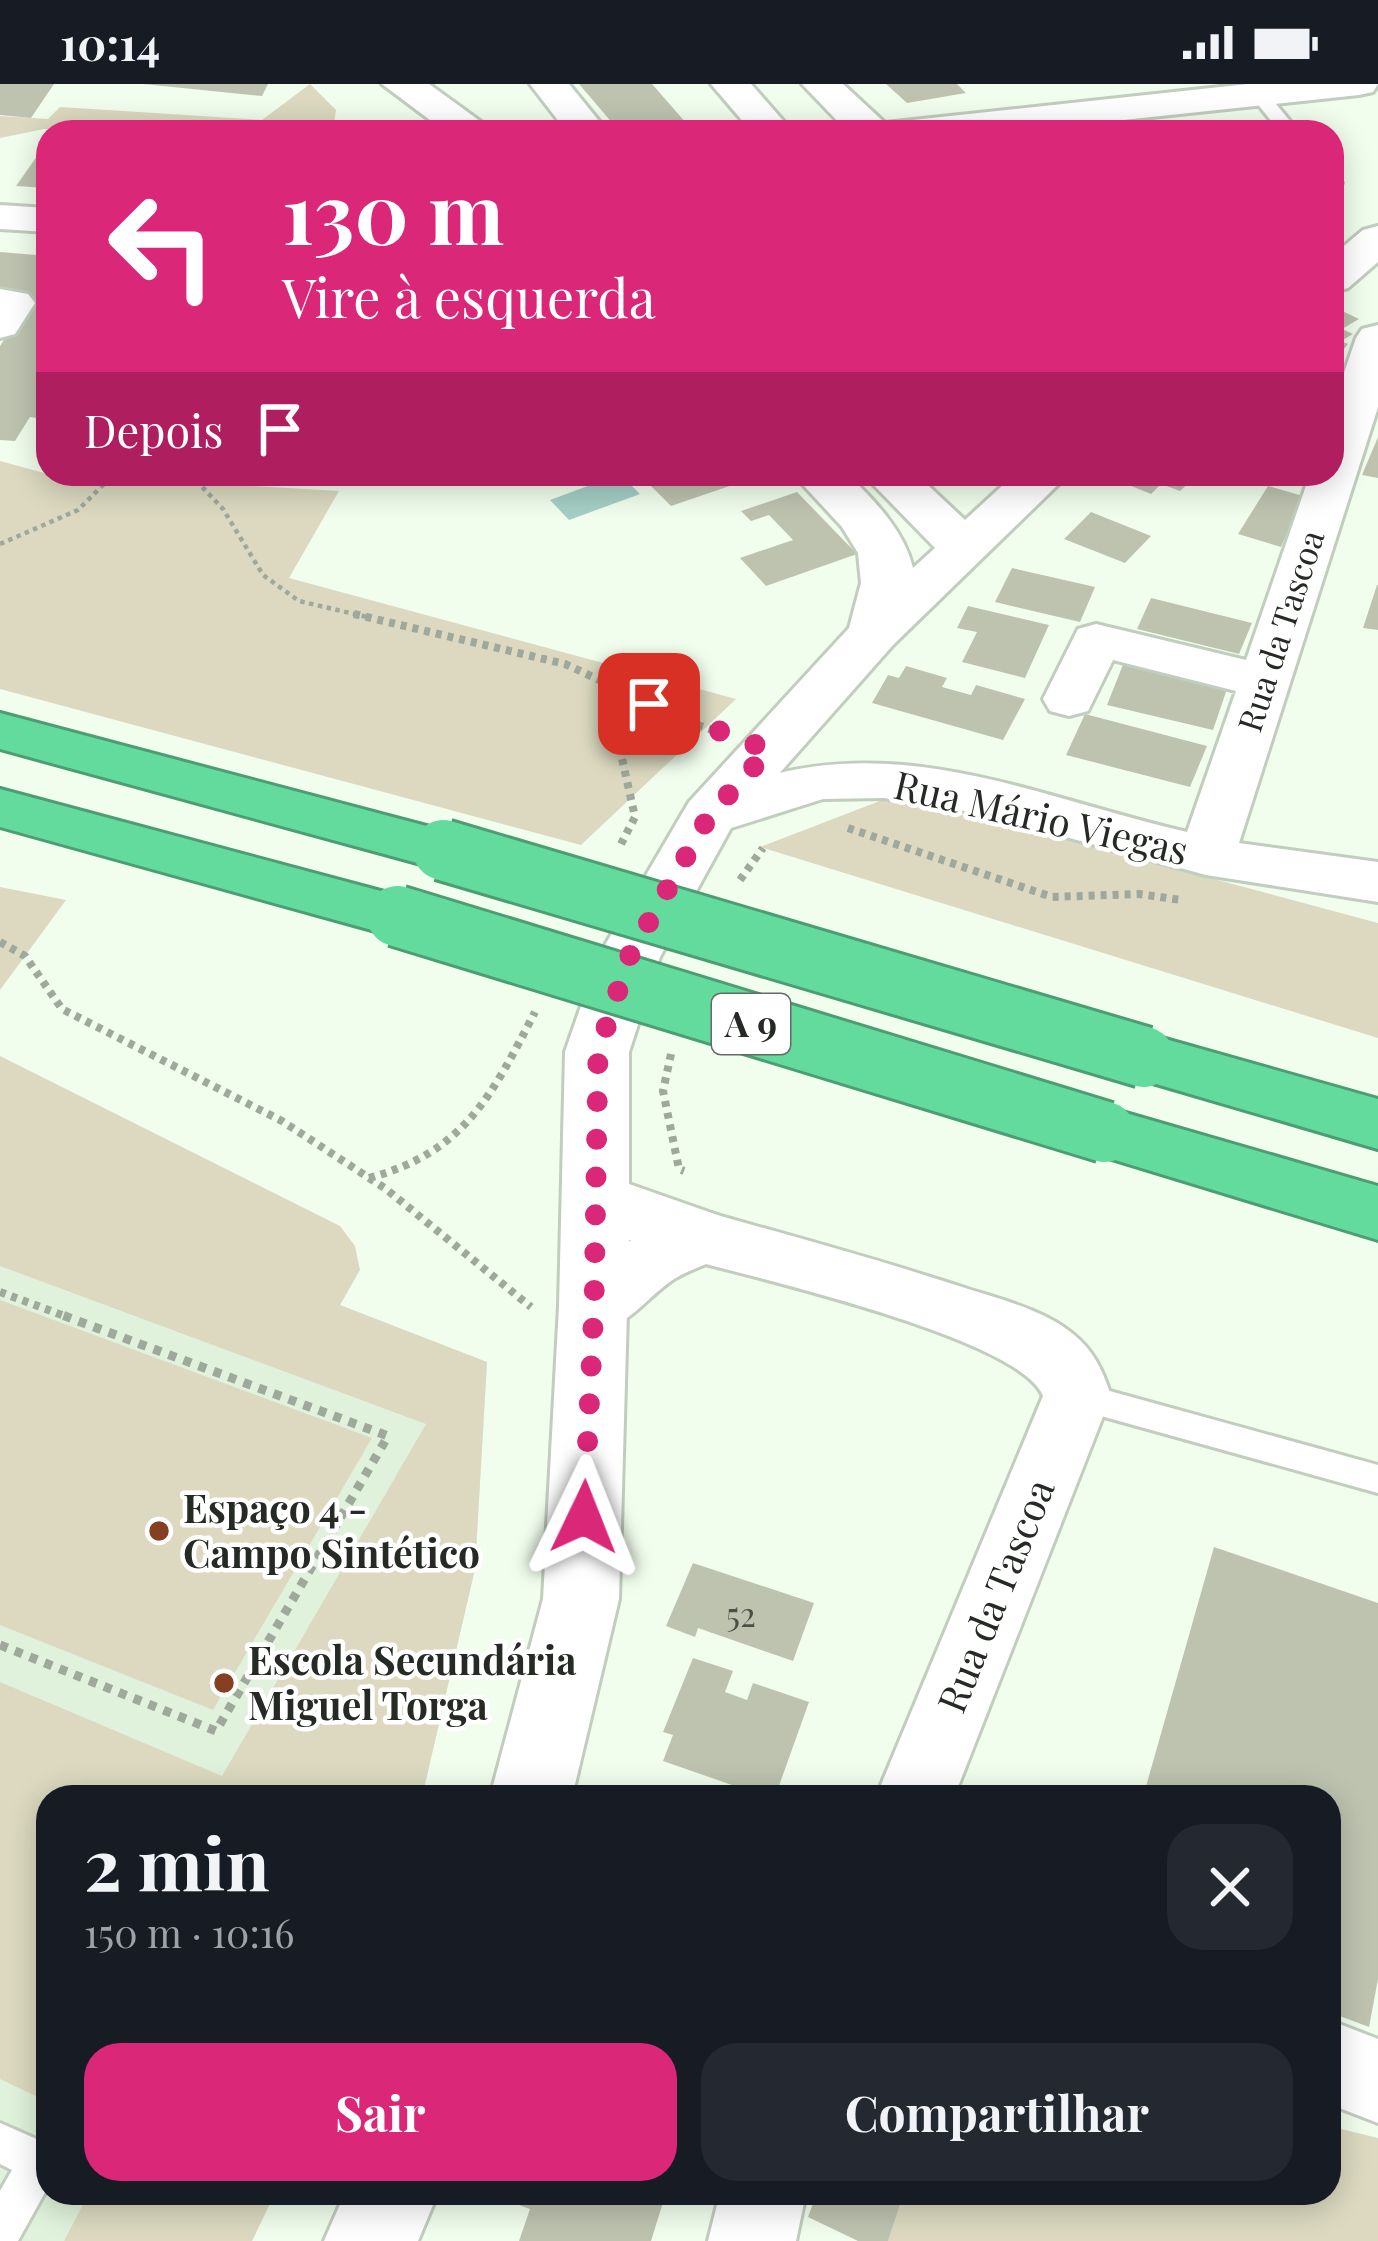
<!DOCTYPE html>
<html lang="pt">
<meta charset="utf-8">
<style>
body{margin:0;font-family:"Playfair Display",serif;background:#242831;color:#f1f3f6;height:100vh;display:flex;flex-direction:column;font-size:45px;white-space:nowrap}
*{box-sizing:border-box;margin:0}
p{font-size:39px;color:#9ea1a6}
.icon{flex:none;width:66px;height:66px;fill:none;stroke:currentColor;stroke-width:2;stroke-linecap:round;stroke-linejoin:round}
.map{position:relative;flex:1;overflow:hidden}
.details{position:absolute;left:36px;top:1701px;width:1305px;height:420px;display:flex;flex-direction:column;background:#171b24;border-radius:36px;box-shadow:0 6px 30px #0003}
.details>*{flex:none}
.guide{position:absolute;left:36px;top:36px;width:1308px;height:366px;border-radius:36px;box-shadow:0 6px 30px #0003;background:#db2777;color:#fff;overflow:hidden}
.pin{position:absolute;display:grid;place-items:center;width:102px;height:102px;color:#fff;margin:-51px;border-radius:24px;box-shadow:0 6px 18px #0006}
.me{position:absolute;width:132px;margin:-66px;rotate:2deg;stroke-linejoin:round;filter:drop-shadow(0 0 9px #0008)}
.turn{display:flex;align-items:center;gap:42px;height:252px;padding:0 48px;font-size:54px}
.turn .icon{width:156px;height:156px;stroke-width:2.5}
.turn b{display:block;font-size:84px;line-height:102px}
.then{display:flex;align-items:center;height:114px;padding:0 48px;background:#0003;gap:24px;font-size:45px}
.round{display:grid;place-items:center;flex:none;width:126px;height:126px;border-radius:36px;background:#242831}
.summary{display:flex;align-items:center;justify-content:space-between;height:204px;padding:0 48px}
h1{font-size:72px;font-weight:700;line-height:90px}
.cta{display:flex;gap:24px;margin-top:auto;padding:24px 48px}
.cta a{flex:1;height:138px;border-radius:36px;background:#db2777;color:#fff;font-size:48px;font-weight:700;line-height:138px;text-align:center}
.cta a+a{background:#242831;color:#f1f3f6}
.status{display:flex;justify-content:space-between;align-items:center;height:84px;padding:0 60px;background:#171b24;direction:ltr}
.status svg{height:33px;fill:currentColor}
.map>svg:first-child{display:block}
</style>
<div class="status"><b>10:14</b><svg viewBox="0 0 49 12"><path d="M0 12V9h3v3zM5 12V6h3v6zM10 12V3h3v9zM15 12V0h3v12zM26 1h20v11H26zM47 4h2v5h-2z"/></svg></div>
<div class="map">
<svg width="1378" height="2157" viewBox="0 0 1378 2157">
<rect width="100%" height="100%" fill="#f1feed"/>
<path fill="#e0f2db" d="M 0,1090 L 487,1278 L 475,1485 L 422,1713 L 48,1713 L 48,2109 L 275,2109 L 252,2157 L 0,2157 Z"/>
<path fill="#dcd9c0" d="M 310,0 L 336,26 L 334,39 L 340,48 L 44,45 L 0,54 L 0,32 L 48,35 L 60,23 L 262,36 Z
M 0,377 L 48,390 L 339,407 L 289,494 L 736,615 L 581,761 L 0,605 Z
M 885,715 L 1027,745 L 1378,839 L 1378,954 L 760,763 Z
M 0,803 L 66,816 L 0,906 Z
M 0,972 L 340,1142 L 355,1162 L 360,1186 L 340,1221 L 487,1278 L 475,1485 L 422,1713 L 48,1713 L 48,2018 L 0,1995 L 0,1598 L 222,1692 L 426,1340 L 0,1182 Z
M 0,1216 L 372,1354 L 213,1626 L 0,1541 Z
M 1329,2042 L 1378,2054 L 1378,2157 L 888,2157 L 904,2109 L 1329,2109 Z
M 89,2109 L 275,2109 L 252,2157 L 64,2157 Z"/>
<path fill="#a5cfc5" d="M 620,390 L 640,410 L 569,436 L 550,416 Z"/>
<path fill="#bec3b0" d="M 0,0 L 54,0 L 31,34 L 0,31 Z
M 143,0 L 268,0 L 262,12 Z
M 579,0 L 652,0 L 694,48 L 620,48 Z
M 886,0 L 957,0 L 966,9 L 907,19 Z
M 40,68 L 48,68 L 48,104 L 16,102 Z
M 0,168 L 48,172 L 48,302 L 44,309 L 48,310 L 48,326 L 43,335 L 30,333 L 15,357 L 0,356 L 0,262 L 32,213 L 0,210 Z
M 1336,224 L 1359,235 L 1342,245 L 1353,250 L 1341,257 L 1348,260 L 1340,270 L 1332,266 Z
M 1378,353 L 1378,394 L 1362,391 Z
M 639,390 L 749,390 L 753,394 L 671,422 Z
M 1102,390 L 1198,390 L 1180,407 L 1161,400 L 1151,410 Z
M 1268,402 L 1303,412 L 1281,463 L 1238,450 Z
M 797,408 L 857,470 L 766,502 L 740,474 L 793,456 L 769,431 L 751,437 L 741,427 Z
M 1091,428 L 1151,452 L 1125,479 L 1064,455 Z
M 1012,484 L 1095,503 L 1080,538 L 995,518 Z
M 1377,501 L 1378,501 L 1378,546 L 1363,544 Z
M 1151,514 L 1252,539 L 1239,570 L 1137,545 Z
M 968,522 L 1049,541 L 1025,594 L 962,578 L 977,548 L 957,544 Z
M 1124,578 L 1228,602 L 1213,646 L 1107,621 Z
M 906,582 L 947,594 L 942,603 L 971,611 L 976,601 L 1025,615 L 1003,656 L 872,619 L 888,591 L 899,594 Z
M 1085,630 L 1207,662 L 1190,703 L 1066,671 Z
M 1214,1463 L 1378,1519 L 1378,1895 L 1369,1943 L 1329,1928 L 1329,1713 L 1143,1713 Z
M 693,1479 L 814,1519 L 793,1577 L 698,1544 L 695,1553 L 666,1542 Z
M 693,1574 L 733,1587 L 725,1608 L 747,1616 L 753,1599 L 809,1618 L 775,1713 L 747,1713 L 749,1707 L 663,1677 L 673,1651 L 663,1648 Z
M 523,2109 L 655,2109 L 665,2112 L 651,2157 L 519,2157 L 530,2125 L 519,2121 Z
M 817,2109 L 904,2109 L 888,2157 L 858,2157 L 808,2133 Z"/>
<g fill="none" stroke-linecap="round" stroke-linejoin="round">
<defs>
<path id="service" d="M 1255,9 L 1267,9 L 1299,48 L 1280,48 L 1252,13 Z
M 1332,93 L 1342,99 L 1339,105 L 1332,107 Z
M 1077,1298 L 1378,1381 L 1378,1409 L 1065,1322 L 1061,1312 L 1065,1302 Z
M 0,2039 L 48,2060 L 48,2103 L 18,2157 L 0,2157 L 0,2107 L 12,2086 L 0,2080 Z"/>
<path id="minor" d="M 530,0 L 569,0 L 608,48 L 567,48 Z
M 711,0 L 751,0 L 793,48 L 752,48 Z
M 802,0 L 843,0 L 885,39 L 1248,0 L 1378,0 L 1373,8 L 1359,11 L 1010,48 L 848,48 Z
M 0,121 L 48,124 L 48,148 L 0,145 Z
M 0,205 L 28,210 L 35,219 L 15,250 L 0,254 Z
M 1378,241 L 1378,323 L 1239,759 L 1378,778 L 1378,818 L 1206,791 L 977,729 L 884,714 L 823,715 L 709,751 L 690,745 L 681,732 C 694,711 722,707 745,699 C 899,646 1037,713 1187,748 L 1236,607 L 1113,576 L 1088,627 L 1069,632 L 1050,627 L 1043,615 L 1078,545 L 1096,540 L 1246,576 L 1310,390 L 1332,390 L 1332,324 L 1356,254 L 1362,245 Z
M 702,1127 C 789,1151 876,1175 962,1203 C 998,1215 1043,1225 1073,1250 C 1094,1267 1103,1287 1111,1312 L 954,1713 L 876,1713 L 1043,1312 C 1021,1256 769,1197 706,1180 C 694,1185 681,1190 671,1197 C 635,1223 619,1258 571,1241 L 561,1222 C 586,1172 651,1144 702,1127 Z
M 1329,1936 L 1378,1955 L 1378,2039 L 1329,2020 Z
M 720,2109 L 806,2109 L 796,2157 L 708,2157 Z"/>
<path id="secondary" d="M 382,0 L 429,0 L 495,48 L 446,48 Z
M 1378,142 L 1378,178 L 1348,204 L 1332,208 L 1332,172 L 1363,146 Z
M 793,390 L 847,390 C 874,416 904,446 913,484 L 935,464 L 863,390 L 916,390 L 965,436 L 1015,390 L 1069,390 L 893,561 L 731,744 L 660,873 L 629,968 L 629,1100 L 726,1134 L 736,1153 L 726,1172 L 702,1180 L 629,1156 L 619,1515 L 572,1713 L 490,1713 L 543,1515 L 559,1222 L 565,968 L 598,873 L 689,718 L 849,544 L 861,499 L 858,469 L 842,443 Z
M 345,2109 L 438,2109 L 418,2157 L 324,2157 Z"/>
<path id="motorway" d="M 0,629 L 464,752 L 472,766 L 464,780 L 443,786 L 0,665 Z
M 0,705 L 418,817 L 427,832 L 418,847 L 397,853 L 0,743 Z
M 1144,949 L 1378,1015 L 1378,1065 L 1122,990 L 1112,973 L 1122,956 Z
M 1105,1023 L 1378,1102 L 1378,1156 L 1082,1066 L 1072,1048 L 1082,1030 Z"/>
</defs>
<use href="#service" stroke="#c1cdbd" stroke-width="6"/>
<use href="#minor" stroke="#c1cdbd" stroke-width="6"/>
<use href="#secondary" stroke="#c1cdbd" stroke-width="6"/>
<use href="#motorway" stroke="#4d9d73" stroke-width="6"/>
<path stroke="#9ea89b" stroke-width="4.5" stroke-dasharray="4.5 4.5" stroke-linecap="butt" d="M 190,390 L 223,425 L 263,491 L 299,517 L 367,533
M 0,460 L 78,426 L 114,390"/>
<path stroke="#9ea89b" stroke-width="8" stroke-dasharray="6 6" stroke-linecap="butt" d="M 354,530 L 565,580 L 621,606 L 619,661 L 635,733 L 621,760
M 621,606 L 676,634 L 719,648
M 848,744 L 1052,813 L 1139,810 L 1181,816
M 740,796 L 763,764
M 0,858 L 25,872 L 62,925 L 282,1037 L 386,1105 L 531,1223
M 671,970 L 663,1007 L 679,1085 L 684,1087
M 369,1094 C 465,1068 492,1011 535,928
M 0,1208 L 70,1234"/>
<path stroke="#9ea89b" stroke-width="9" stroke-dasharray="8 8" stroke-linecap="butt" d="M 0,1561 L 216,1647 L 388,1352 L 62,1231"/>
<use href="#service" fill="#fff" fill-rule="evenodd"/>
<use href="#minor" fill="#fff" fill-rule="evenodd"/>
<use href="#secondary" fill="#fff" fill-rule="evenodd"/>
<use href="#motorway" fill="#63db9d" fill-rule="evenodd"/>
<defs>
<path id="motorway-bridge" d="M 443,766 L 1144,973
M 397,832 L 1105,1048"/>
</defs>
<use href="#motorway-bridge" stroke="#4d9d73" stroke-width="66" stroke-linecap="butt"/>
<use href="#motorway-bridge" stroke="#63db9d" stroke-width="60"/>
</g>
<g fill="none" stroke-linecap="round" stroke-linejoin="round">
<path stroke="#db2777" stroke-width="21" stroke-dasharray="0 37.8" d="M 584,1433 L 594,1222 L 598,968 L 629,873 L 709,732 L 769,666 L 649,620"/>
</g>
<g fill="#873f21" stroke="#fff" stroke-width="4.5">
<circle cx="159" cy="1447" r="12"/>
<circle cx="224" cy="1599" r="12"/>
</g>
<g text-anchor="middle" stroke-width="9" stroke-linejoin="round" paint-order="stroke">
<g font-size="33" fill="#252a24" stroke="#fff">
<text transform="translate(1281 547) rotate(-72)" y="12">Rua da Tascoa</text>
</g>
<g font-size="33" fill="#4b5047">
<text x="741" y="1543">52</text>
</g>
<rect fill="#fff" stroke="#666a66" stroke-width="3" x="712" y="910" width="78" height="60" rx="9"/>
<g font-size="36" font-weight="bold" fill="#252a24">
<text x="751" y="953">A 9</text>
</g>
<g font-size="39" fill="#252a24" stroke="#fff">
<text transform="translate(1041 734) rotate(13)" y="14">Rua Mário Viegas</text>
<text transform="translate(996 1512) rotate(-68)" y="14">Rua da Tascoa</text>
</g>
<g font-size="39" font-weight="bold" fill="#252a24" stroke="#fff" text-anchor="start">
<text x="183" y="1439">Espaço 4 -<tspan x="183" dy="45">Campo Sintético</tspan></text>
<text x="248" y="1591">Escola Secundária<tspan x="248" dy="45">Miguel Torga</tspan></text>
</g>
</g>
</svg>
<div class="pin" style="left:649px;top:620px;background:#d93025"><svg class="icon" aria-label="arrive" viewBox="0 0 24 24"><path d="M6 21V4h12l-3 4 3 4H6"/></svg></div>
<svg class="me" style="left:584px;top:1433px" viewBox="-20 -20 40 40"><path d="M0-17L14 15 0 8-14 15z" fill="#db2777" stroke="#fff" stroke-width="4"/></svg>
<div class="guide">
<div class="turn"><svg class="icon" aria-label="left" viewBox="0 0 24 24"><path d="M17 20v-9H6M10 6l-5 5 5 5"/></svg><div><b>130 m</b>Vire à esquerda</div></div>
<div class="then">Depois<svg class="icon" aria-label="arrive" viewBox="0 0 24 24"><path d="M6 21V4h12l-3 4 3 4H6"/></svg></div>
</div>
<section class="details">
<div class="summary"><div><h1>2 min</h1><p>150 m · 10:16</p></div><a class="round"><svg class="icon" aria-label="close" viewBox="0 0 24 24"><path d="M6 6l12 12M18 6L6 18"/></svg></a></div>
<div class="cta"><a>Sair</a><a>Compartilhar</a></div>
</section>
</div>
